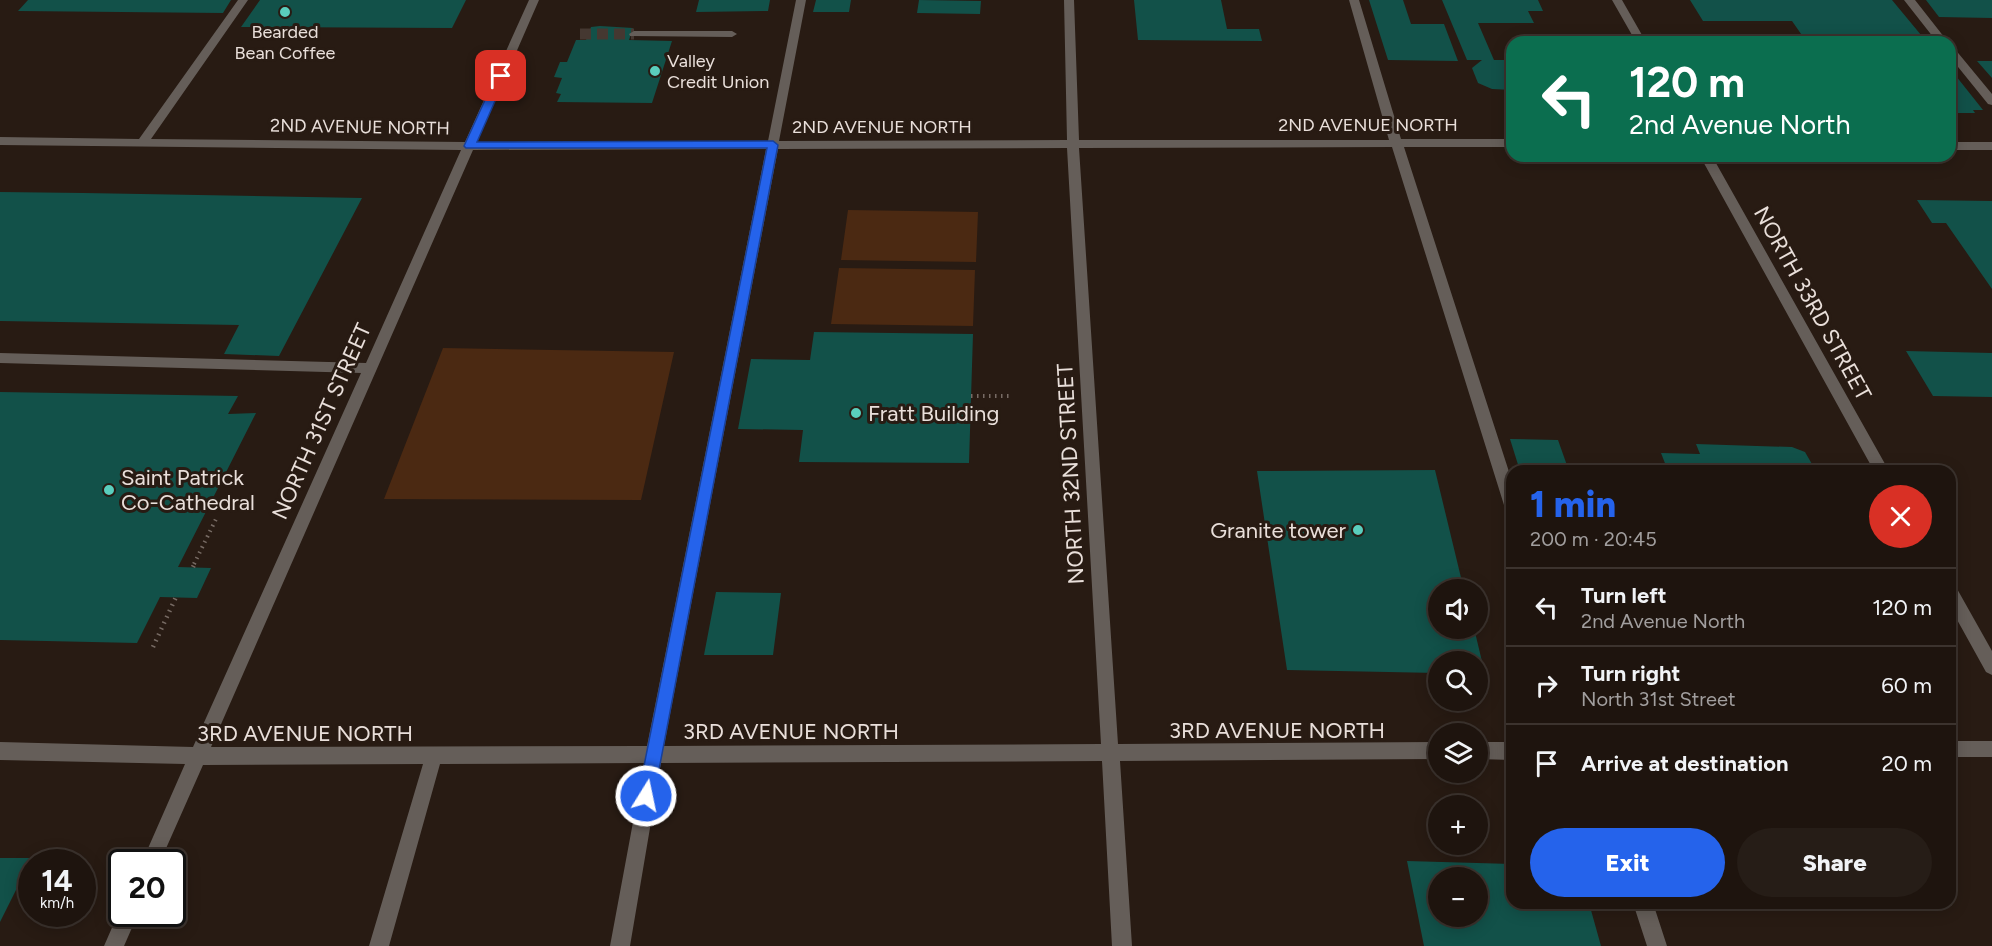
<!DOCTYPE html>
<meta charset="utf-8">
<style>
body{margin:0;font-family:Figtree,sans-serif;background:#261d17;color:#f1f3f6;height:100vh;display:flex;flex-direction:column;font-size:22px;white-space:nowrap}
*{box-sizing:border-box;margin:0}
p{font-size:20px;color:#a19e9e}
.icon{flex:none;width:33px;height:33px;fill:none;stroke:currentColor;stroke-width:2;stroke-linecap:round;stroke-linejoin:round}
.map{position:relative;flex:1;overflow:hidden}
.side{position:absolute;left:1506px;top:465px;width:450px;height:444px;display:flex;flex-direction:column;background:#1e140e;border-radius:18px;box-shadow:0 3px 15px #0003,0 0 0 2px #3c332e}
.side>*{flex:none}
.banner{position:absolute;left:1506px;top:36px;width:450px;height:126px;border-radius:18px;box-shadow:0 3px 15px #0003,0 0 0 2px #3c332e;background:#0b6e4f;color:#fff;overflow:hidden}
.controls{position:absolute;left:1428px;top:579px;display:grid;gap:12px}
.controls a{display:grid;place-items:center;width:60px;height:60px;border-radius:50%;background:#1e140e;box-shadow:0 3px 15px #0003,0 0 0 2px #3c332e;font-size:30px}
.speed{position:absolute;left:18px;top:849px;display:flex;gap:12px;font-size:30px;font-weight:700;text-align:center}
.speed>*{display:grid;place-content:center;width:78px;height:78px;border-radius:50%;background:#1e140e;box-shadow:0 3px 15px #0003,0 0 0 2px #3c332e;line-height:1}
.speed small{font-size:15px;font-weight:400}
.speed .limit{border:3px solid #111;border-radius:9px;background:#fff;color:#111}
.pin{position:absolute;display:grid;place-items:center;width:51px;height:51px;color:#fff;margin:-26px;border-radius:12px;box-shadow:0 3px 9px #0006}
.me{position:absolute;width:66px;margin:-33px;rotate:10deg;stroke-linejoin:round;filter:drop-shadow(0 0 4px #0008)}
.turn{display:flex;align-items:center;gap:21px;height:126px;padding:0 24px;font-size:27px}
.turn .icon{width:78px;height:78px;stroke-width:2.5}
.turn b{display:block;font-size:42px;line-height:51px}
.round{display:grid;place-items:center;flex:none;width:63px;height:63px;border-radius:32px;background:#261d17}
.headline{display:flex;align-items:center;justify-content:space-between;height:102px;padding:0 24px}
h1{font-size:36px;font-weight:800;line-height:45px;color:#2563eb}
.cta{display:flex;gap:12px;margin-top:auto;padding:12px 24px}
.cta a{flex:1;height:69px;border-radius:36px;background:#2563eb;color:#fff;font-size:24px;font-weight:800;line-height:69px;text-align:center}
.cta a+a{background:#261d17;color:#f1f3f6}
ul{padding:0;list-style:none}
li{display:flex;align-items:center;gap:18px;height:78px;padding:0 24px;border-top:2px solid #3c332e}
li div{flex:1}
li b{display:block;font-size:22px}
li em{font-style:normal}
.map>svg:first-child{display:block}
</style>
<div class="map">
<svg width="1992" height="946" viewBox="0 0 1992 946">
<rect width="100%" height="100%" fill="#281b13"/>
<path fill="#4b2912" d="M 848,210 L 978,212 L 976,262 L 841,260 Z
M 839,268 L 975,270 L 973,326 L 831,324 Z
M 443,348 L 674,352 L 641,500 L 384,499 Z"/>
<path fill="#125149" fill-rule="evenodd" d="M 28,0 L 231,0 L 223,13 L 18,11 Z
M 260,0 L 466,0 L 452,28 L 241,27 Z
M 699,0 L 770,0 L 768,11 L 696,12 Z
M 816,0 L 851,0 L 849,12 L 813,12 Z
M 919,0 L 981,1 L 980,14 L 917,13 Z
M 1134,0 L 1221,0 L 1227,29 L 1259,29 L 1262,41 L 1138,40 Z
M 1369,0 L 1403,0 L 1411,24 L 1444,24 L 1458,61 L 1388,60 Z
M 1442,0 L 1538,0 L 1543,11 L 1528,11 L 1534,23 L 1478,23 L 1494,60 L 1512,60 L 1512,90 L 1492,89 L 1478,83 L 1472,68 L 1482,60 L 1467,60 Z
M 1690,0 L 1892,0 L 1926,41 L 1806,41 L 1792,21 L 1703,21 Z
M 1926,0 L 1992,0 L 1992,18 L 1939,17 Z
M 600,26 L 633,28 L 629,40 L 672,41 L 652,103 L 557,102 L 561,94 L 556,93 L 562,78 L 554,77 L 560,62 L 567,62 L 576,40 L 586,40 L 591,27 Z
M 1977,61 L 1992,61 L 1992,78 Z
M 1950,76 L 1956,76 L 1983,110 L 1973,110 L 1975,113 L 1950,113 Z
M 0,192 L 84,193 L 362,198 L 279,356 L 224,354 L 239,325 L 0,321 Z
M 1917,200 L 1992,201 L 1992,289 L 1946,223 L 1932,223 Z
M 814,332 L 973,334 L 969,463 L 799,462 L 803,430 L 738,429 L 751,359 L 810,360 Z
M 1906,351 L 1992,353 L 1992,397 L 1933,396 Z
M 0,392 L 238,396 L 228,414 L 256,413 L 178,567 L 211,568 L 197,598 L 160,597 L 137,643 L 0,640 Z
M 1510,439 L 1558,440 L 1569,471 L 1520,471 Z
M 1696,444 L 1792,447 L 1805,452 L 1816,471 L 1668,471 L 1661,453 L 1700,454 Z
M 1435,470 L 1464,590 L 1438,590 L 1438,628 L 1474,628 L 1485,674 L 1478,673 L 1478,662 L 1438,662 L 1438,673 L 1287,670 L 1257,471 Z
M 716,592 L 781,593 L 773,655 L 704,655 Z
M 0,858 L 32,858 L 0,922 Z
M 1407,861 L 1512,864 L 1512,903 L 1589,903 L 1601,946 L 1424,946 ZM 1438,878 L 1478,878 L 1478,916 L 1438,916 Z"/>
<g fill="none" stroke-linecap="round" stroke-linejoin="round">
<path stroke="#453831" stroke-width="11" stroke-dasharray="11 6" stroke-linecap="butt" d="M 580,34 L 634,34"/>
<path stroke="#776b64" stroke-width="4" stroke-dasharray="1.5 4.5" stroke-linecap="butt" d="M 971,396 L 1009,396
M 194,564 L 216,519"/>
<path stroke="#776b64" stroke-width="4.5" stroke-dasharray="1.5 5" stroke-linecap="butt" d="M 193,567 L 195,563
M 153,647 L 176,597"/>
<path fill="#655e59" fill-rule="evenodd" d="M 238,0 L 248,0 L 151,139 L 465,142 L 529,0 L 539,0 L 477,142 L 768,141 L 796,0 L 806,0 L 779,141 L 1067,140 L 1064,0 L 1074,0 L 1079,140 L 1389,140 L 1349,0 L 1359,0 L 1401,139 L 1512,139 L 1512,147 L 1404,147 L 1512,481 L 1512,511 L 1507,510 L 1504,505 L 1392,147 L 1079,148 L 1118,744 L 1438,742 L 1438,759 L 1120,761 L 1132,946 L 1112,946 L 1102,761 L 661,763 L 630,946 L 610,946 L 644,763 L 440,764 L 389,946 L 369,946 L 423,764 L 203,765 L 160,862 L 142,862 L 185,764 L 0,760 L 0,742 L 193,747 L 361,373 L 0,363 L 0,353 L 366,363 L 461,150 L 0,145 L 0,137 L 139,139 ZM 1067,148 L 1101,744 L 664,746 L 778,149 ZM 766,149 L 647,746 L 211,747 L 473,150 Z
M 1612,0 L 1622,0 L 1646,42 L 1636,42 Z
M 1904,0 L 1915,0 L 1948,42 L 1937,42 Z
M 634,31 L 732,31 L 737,34 L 732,37 L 630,36 L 629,34 Z
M 1950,47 L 1954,48 L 1992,94 L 1992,105 L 1988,104 L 1950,57 Z
M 1950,142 L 1992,142 L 1992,150 L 1950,150 Z
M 1700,156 L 1712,156 L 1889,471 L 1874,471 Z
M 1950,585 L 1956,587 L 1992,651 L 1992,675 L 1986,672 L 1950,607 Z
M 1950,741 L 1992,741 L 1992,757 L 1950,757 Z
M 1478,742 L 1512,742 L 1512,760 L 1478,759 Z
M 1633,903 L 1653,903 L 1667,946 L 1647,946 Z
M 121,907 L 122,914 L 138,914 L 124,946 L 104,946 Z"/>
</g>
<path fill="#2563eb" stroke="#184099" stroke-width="1.5" d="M 501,73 L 506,76 L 477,142 L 773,141 L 778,145 L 654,796 L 652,801 L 646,804 L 640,801 L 638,796 L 767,148 L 466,148 L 464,146 L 496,76 Z"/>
<g fill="#5acebd" stroke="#281b13" stroke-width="2">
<circle cx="285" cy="12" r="6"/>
<circle cx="655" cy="71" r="6"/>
<circle cx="856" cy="413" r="6"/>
<circle cx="109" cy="490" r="6"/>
<circle cx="1358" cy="530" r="6"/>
</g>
<g text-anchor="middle" stroke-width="6" stroke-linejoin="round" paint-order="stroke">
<g font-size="18" fill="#e9dfda" stroke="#281b13">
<text x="285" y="38">Bearded<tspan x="285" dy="21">Bean Coffee</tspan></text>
<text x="667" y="67" text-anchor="start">Valley<tspan x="667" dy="21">Credit Union</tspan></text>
</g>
<g font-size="18" fill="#e9dfda" stroke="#281b13">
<text x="1368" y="131">2ND AVENUE NORTH</text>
<text transform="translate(360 127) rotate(1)" y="6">2ND AVENUE NORTH</text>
<text x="882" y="133">2ND AVENUE NORTH</text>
</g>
<g font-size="22" fill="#e9dfda" stroke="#281b13">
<text transform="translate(1813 303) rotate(61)" y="8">NORTH 33RD STREET</text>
<text transform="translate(321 421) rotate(-66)" y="8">NORTH 31ST STREET</text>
<text transform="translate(1070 474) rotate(-93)" y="8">NORTH 32ND STREET</text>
<text x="1277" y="738">3RD AVENUE NORTH</text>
<text x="791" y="739">3RD AVENUE NORTH</text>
<text x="305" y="741">3RD AVENUE NORTH</text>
</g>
<g font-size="22" fill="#e9dfda" stroke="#281b13" text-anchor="start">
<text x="868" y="421">Fratt Building</text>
<text x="121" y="485">Saint Patrick<tspan x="121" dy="25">Co-Cathedral</tspan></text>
<text x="1346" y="538" text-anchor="end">Granite tower</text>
</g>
</g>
</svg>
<div class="controls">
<a><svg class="icon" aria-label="sound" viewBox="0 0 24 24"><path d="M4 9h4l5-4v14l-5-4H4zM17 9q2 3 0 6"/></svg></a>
<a><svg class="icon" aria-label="search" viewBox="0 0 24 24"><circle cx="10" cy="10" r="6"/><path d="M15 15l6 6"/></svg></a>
<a><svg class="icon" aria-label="layers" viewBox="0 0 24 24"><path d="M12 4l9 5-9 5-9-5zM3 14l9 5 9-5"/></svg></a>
<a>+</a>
<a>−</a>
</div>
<div class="speed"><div>14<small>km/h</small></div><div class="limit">20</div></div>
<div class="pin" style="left:501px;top:76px;background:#d93025"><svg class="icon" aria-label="arrive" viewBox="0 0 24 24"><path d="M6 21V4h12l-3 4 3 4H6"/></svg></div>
<svg class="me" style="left:646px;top:796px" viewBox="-20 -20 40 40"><circle r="17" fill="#2563eb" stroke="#fff" stroke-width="3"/><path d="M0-11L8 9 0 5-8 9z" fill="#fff"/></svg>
<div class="banner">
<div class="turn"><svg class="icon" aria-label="left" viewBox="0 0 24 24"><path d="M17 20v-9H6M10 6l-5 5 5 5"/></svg><div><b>120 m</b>2nd Avenue North</div></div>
</div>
<section class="side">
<div class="headline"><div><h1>1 min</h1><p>200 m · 20:45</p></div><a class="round" style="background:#d93025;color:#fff"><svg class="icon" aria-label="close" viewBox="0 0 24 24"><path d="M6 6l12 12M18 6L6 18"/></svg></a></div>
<ul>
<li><svg class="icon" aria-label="left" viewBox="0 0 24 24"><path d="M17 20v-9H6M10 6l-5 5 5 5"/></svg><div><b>Turn left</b><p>2nd Avenue North</p></div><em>120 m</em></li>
<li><svg class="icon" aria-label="right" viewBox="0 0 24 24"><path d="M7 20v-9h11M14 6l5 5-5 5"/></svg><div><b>Turn right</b><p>North 31st Street</p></div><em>60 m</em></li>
<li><svg class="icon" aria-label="arrive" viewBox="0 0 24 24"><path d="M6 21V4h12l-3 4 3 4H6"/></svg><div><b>Arrive at destination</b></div><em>20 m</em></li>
</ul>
<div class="cta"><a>Exit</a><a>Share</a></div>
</section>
</div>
